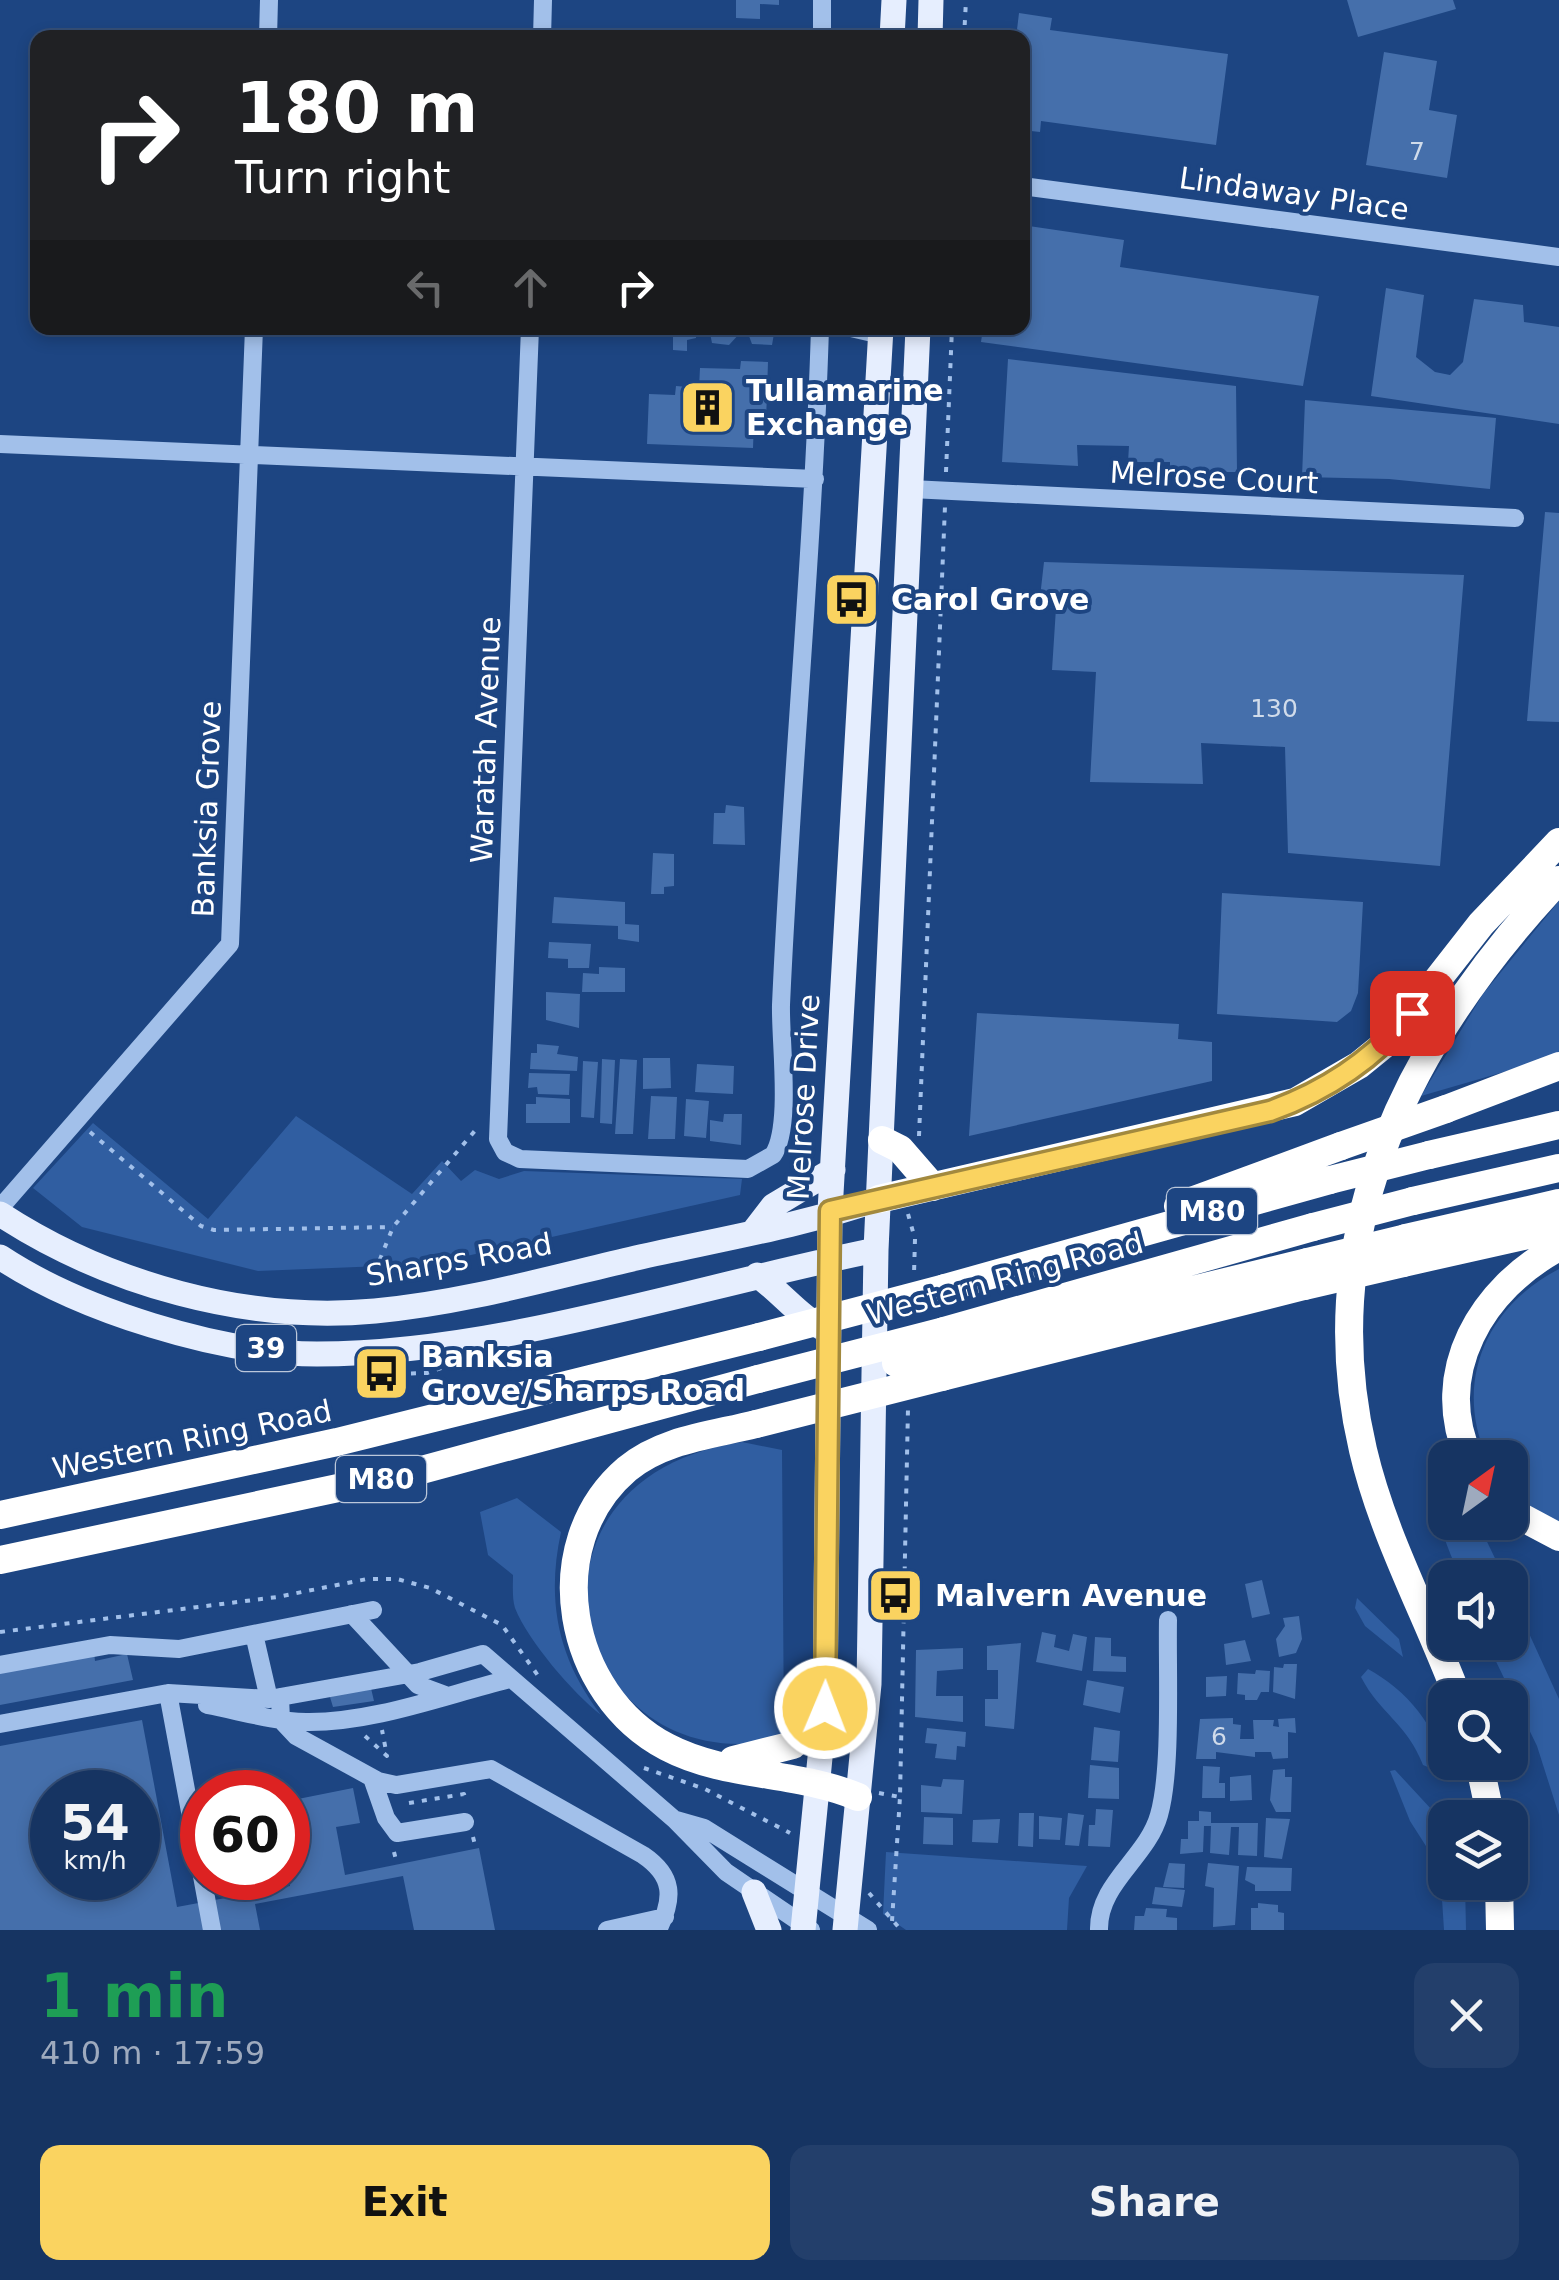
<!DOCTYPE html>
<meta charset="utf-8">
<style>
body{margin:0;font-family:"DejaVu Sans",sans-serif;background:#233f6b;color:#f1f3f6;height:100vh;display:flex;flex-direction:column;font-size:38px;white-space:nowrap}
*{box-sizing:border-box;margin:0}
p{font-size:32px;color:#9eaabe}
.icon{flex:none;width:55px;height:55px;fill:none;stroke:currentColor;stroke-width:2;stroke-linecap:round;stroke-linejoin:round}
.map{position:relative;height:1930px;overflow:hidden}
.panel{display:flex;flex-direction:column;background:#163462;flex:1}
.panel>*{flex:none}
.banner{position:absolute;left:30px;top:30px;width:1000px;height:305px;border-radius:20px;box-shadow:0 5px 15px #0003,0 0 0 2px #354f77;background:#202124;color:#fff;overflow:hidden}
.needle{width:65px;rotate:33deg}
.fabs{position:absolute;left:1428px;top:1440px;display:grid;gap:20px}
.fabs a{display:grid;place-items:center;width:100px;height:100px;border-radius:20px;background:#163462;box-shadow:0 5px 15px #0003,0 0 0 2px #354f77;font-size:50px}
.speed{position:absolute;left:30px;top:1770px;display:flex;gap:20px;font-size:50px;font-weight:700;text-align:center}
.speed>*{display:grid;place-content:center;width:130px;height:130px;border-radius:50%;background:#163462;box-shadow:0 5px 15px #0003,0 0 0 2px #354f77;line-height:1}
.speed small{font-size:25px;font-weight:400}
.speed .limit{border:15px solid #d22;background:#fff;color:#111}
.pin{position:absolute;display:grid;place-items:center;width:85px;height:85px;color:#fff;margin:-42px;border-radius:20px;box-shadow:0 5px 15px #0006}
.me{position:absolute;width:110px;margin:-55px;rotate:1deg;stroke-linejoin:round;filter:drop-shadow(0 0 8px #0008)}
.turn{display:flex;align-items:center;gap:35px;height:210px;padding:0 40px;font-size:45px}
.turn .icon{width:130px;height:130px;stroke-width:2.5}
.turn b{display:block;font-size:70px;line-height:85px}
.lanes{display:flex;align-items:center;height:95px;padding:0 40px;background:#0003;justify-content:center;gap:50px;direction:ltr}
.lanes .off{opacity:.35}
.round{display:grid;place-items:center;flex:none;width:105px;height:105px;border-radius:20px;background:#233f6b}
.summary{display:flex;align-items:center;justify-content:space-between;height:170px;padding:0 40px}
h1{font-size:60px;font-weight:700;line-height:75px;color:#1e9e55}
.primary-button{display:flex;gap:20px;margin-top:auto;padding:20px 40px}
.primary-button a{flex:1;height:115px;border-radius:20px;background:#fad360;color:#111;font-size:40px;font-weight:700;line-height:115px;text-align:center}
.primary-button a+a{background:#233f6b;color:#f1f3f6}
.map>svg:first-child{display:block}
</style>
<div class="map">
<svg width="1559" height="1930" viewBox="0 0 1559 1930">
<rect width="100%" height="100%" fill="#1d4582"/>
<path fill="#305ea1" d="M 1559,901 L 1559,1056 L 1421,1096 L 1483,994 Z
M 296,1116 L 412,1194 L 442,1161 L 461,1181 L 475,1170 L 499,1179 L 524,1171 L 742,1179 L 740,1195 L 431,1264 L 258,1271 L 82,1227 L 33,1188 L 93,1123 L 208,1219 Z
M 1559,1269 L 1559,1527 L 1526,1509 L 1510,1493 L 1510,1458 L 1487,1458 C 1453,1381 1487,1306 1559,1269 Z
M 742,1442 L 782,1450 L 784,1739 C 569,1787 494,1479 742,1442 Z
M 1445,1490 L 1445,1522 L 1478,1523 L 1504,1577 L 1460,1577 C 1449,1549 1432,1520 1445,1490 Z
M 517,1498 L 561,1532 C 546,1601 558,1659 601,1715 C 573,1693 528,1641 515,1608 C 512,1599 513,1585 513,1575 L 488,1555 L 480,1512 Z
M 1510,1592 L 1559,1699 L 1559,1815 L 1537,1746 L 1487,1643 L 1510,1642 Z
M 1357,1598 L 1399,1639 L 1403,1657 L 1365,1626 L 1355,1608 Z
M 1368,1669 C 1405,1689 1442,1729 1442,1773 L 1423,1765 C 1407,1723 1380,1714 1361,1677 Z
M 1395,1770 L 1445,1824 L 1445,1882 L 1465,1883 L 1466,1930 L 1444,1930 L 1440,1868 L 1410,1821 L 1390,1771 Z
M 886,1852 L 1087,1866 L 1069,1898 L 1067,1930 L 906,1930 L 883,1914 Z"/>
<path fill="#456fab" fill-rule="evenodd" d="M 736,0 L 779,0 L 779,5 L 760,4 L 760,19 L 736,18 Z
M 1347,0 L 1453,0 L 1456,9 L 1358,37 Z
M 1019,13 L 1052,18 L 1050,30 L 1228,54 L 1216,145 L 1041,121 L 1040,132 L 1022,130 L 1022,38 L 1016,38 Z
M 749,29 L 778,30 L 778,38 L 748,38 Z
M 1384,52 L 1437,61 L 1429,110 L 1457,115 L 1447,178 L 1366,165 Z
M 1022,225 L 1124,240 L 1120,267 L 1319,296 L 1303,386 L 981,342 L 983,328 L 1022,328 Z
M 1386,288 L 1424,295 L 1416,357 L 1435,372 L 1450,375 L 1463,362 L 1474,299 L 1523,305 L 1524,322 L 1559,327 L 1559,424 L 1371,396 Z
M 673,328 L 696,328 L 696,338 L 687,340 L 687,351 L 673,350 Z
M 709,328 L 741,328 L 741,332 L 729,345 L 720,344 L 712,343 Z
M 746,328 L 775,328 L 772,345 L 752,344 Z
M 1008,359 L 1236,386 L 1237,472 L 1170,472 L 1170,462 L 1128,462 L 1129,446 L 1077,445 L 1078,466 L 1002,462 Z
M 741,361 L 768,362 L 766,422 L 754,421 L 753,448 L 647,444 L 649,394 L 675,395 L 676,386 L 699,388 L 700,368 L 740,369 Z
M 1305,400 L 1496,418 L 1490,489 L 1389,479 L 1302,477 Z
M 1545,512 L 1559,513 L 1559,722 L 1527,721 Z
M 1044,562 L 1464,575 L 1440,866 L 1288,853 L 1285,747 L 1201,743 L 1203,784 L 1090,782 L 1096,672 L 1052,670 L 1056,608 L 1039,606 Z
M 726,805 L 744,807 L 745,845 L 713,844 L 714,813 L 725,813 Z
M 653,853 L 674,854 L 674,886 L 664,887 L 664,894 L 651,894 Z
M 1222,893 L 1363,902 L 1358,993 L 1351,1011 L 1337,1022 L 1217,1014 Z
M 554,897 L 625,902 L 625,924 L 639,925 L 639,942 L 618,939 L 618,926 L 552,923 Z
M 549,942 L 591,944 L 589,968 L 568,968 L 568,959 L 548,958 Z
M 599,967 L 625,968 L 625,992 L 582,992 L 583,973 L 599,974 Z
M 546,992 L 580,994 L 579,1028 L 546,1020 Z
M 977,1013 L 1179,1024 L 1178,1039 L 1212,1042 L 1212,1081 L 969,1136 Z
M 537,1044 L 559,1046 L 557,1054 L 578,1057 L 577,1071 L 530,1069 L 531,1053 L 537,1053 Z
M 643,1058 L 670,1058 L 671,1088 L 643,1089 Z
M 602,1059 L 615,1060 L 612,1124 L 600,1123 Z
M 620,1059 L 637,1060 L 633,1134 L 615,1134 Z
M 583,1061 L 598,1062 L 594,1118 L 581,1117 Z
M 697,1064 L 734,1066 L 733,1094 L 695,1092 Z
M 529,1073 L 570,1074 L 569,1095 L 538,1094 L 537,1087 L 528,1088 Z
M 651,1096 L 677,1097 L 675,1139 L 648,1139 Z
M 536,1097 L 570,1099 L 570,1123 L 526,1123 L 526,1104 L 536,1104 Z
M 686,1099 L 709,1101 L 706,1138 L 684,1136 Z
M 724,1114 L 742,1114 L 741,1145 L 710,1141 L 710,1120 L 723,1122 Z
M 1262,1580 L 1270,1614 L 1252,1618 L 1245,1584 Z
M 1299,1616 L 1302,1639 L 1296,1653 L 1279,1657 L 1276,1639 L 1285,1626 L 1283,1618 Z
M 1042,1632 L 1056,1635 L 1054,1647 L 1069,1651 L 1073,1634 L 1087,1637 L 1082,1671 L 1036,1662 Z
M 1095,1637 L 1111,1638 L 1111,1656 L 1126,1657 L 1126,1672 L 1093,1671 Z
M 1245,1640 L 1251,1661 L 1226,1665 L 1224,1644 Z
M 1021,1643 L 1014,1729 L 985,1726 L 985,1699 L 998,1699 L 998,1670 L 987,1670 L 987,1646 Z
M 963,1648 L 963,1669 L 937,1671 L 936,1696 L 963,1696 L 963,1722 L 915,1717 L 916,1650 Z
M 94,1652 L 95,1661 L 127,1654 L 133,1680 L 0,1705 L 0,1671 Z
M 1284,1664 L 1297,1664 L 1295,1699 L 1273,1692 L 1274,1667 L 1283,1668 Z
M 1256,1670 L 1270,1671 L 1269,1692 L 1261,1692 L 1257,1700 L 1245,1700 L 1245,1695 L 1237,1694 L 1238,1673 L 1255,1674 Z
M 1227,1676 L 1226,1696 L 1206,1697 L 1206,1677 Z
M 1087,1680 L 1124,1687 L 1120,1713 L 1083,1705 Z
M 370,1684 L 374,1701 L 333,1707 L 330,1697 Z
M 1233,1718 L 1233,1724 L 1241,1725 L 1240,1739 L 1254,1739 L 1253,1720 L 1274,1720 L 1273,1726 L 1279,1727 L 1278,1719 L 1295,1718 L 1296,1733 L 1288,1732 L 1288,1758 L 1273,1759 L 1271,1752 L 1255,1752 L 1255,1757 L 1216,1752 L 1216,1759 L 1196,1759 L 1200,1719 Z
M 142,1720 L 177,1907 L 290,1886 L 288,1801 L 353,1788 L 360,1823 L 336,1827 L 345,1875 L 479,1848 L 495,1930 L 414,1930 L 403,1876 L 255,1904 L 260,1930 L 0,1930 L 0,1746 ZM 52,1792 L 138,1792 L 138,1878 L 52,1878 Z
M 1094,1727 L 1120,1731 L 1118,1762 L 1091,1760 Z
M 927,1728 L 966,1732 L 965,1747 L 957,1746 L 956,1760 L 935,1758 L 937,1744 L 925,1743 Z
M 1090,1765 L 1119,1768 L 1119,1799 L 1088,1798 Z
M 1203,1766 L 1220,1767 L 1219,1783 L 1225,1783 L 1225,1798 L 1202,1798 Z
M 1285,1769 L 1285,1777 L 1292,1777 L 1291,1812 L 1276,1812 L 1270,1800 L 1273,1770 Z
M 1251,1775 L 1252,1800 L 1230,1801 L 1230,1777 Z
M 943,1779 L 964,1780 L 962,1814 L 921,1812 L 921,1785 L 941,1787 Z
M 1096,1809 L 1113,1810 L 1110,1847 L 1088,1846 L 1089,1825 L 1095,1825 Z
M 1199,1811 L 1211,1812 L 1211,1823 L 1258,1823 L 1257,1856 L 1238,1855 L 1239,1827 L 1231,1827 L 1229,1855 L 1210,1853 L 1211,1826 L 1204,1826 L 1203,1852 L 1180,1854 L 1181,1839 L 1188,1839 L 1188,1821 L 1199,1821 Z
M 1019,1813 L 1034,1813 L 1033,1847 L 1018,1846 Z
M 1068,1813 L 1084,1815 L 1079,1846 L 1065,1845 Z
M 1039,1816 L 1062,1818 L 1060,1840 L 1039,1839 Z
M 924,1817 L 953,1818 L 953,1845 L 923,1844 Z
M 1266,1818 L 1290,1819 L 1282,1859 L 1264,1857 Z
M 1000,1819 L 998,1843 L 972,1842 L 973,1820 Z
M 1169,1863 L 1185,1864 L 1184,1888 L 1163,1887 Z
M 1208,1863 L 1239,1866 L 1235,1925 L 1213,1927 L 1214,1888 L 1205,1886 Z
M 1247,1867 L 1292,1868 L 1291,1891 L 1255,1891 L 1255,1885 L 1245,1880 Z
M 1155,1887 L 1185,1890 L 1182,1907 L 1152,1904 Z
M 1258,1903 L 1278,1905 L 1278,1912 L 1284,1913 L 1284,1930 L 1251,1930 L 1251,1908 L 1258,1908 Z
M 1146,1908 L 1167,1909 L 1166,1917 L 1177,1918 L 1177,1930 L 1134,1930 L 1135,1916 L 1144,1916 Z"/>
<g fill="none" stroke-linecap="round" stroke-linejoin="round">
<path stroke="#a2c0ea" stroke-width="4" stroke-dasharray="5 8" stroke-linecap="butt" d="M 964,38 L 966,0
M 946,472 L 952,328
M 90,1132 L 201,1226 L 214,1230 L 393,1227
M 919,1136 L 945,506
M 908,1214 L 915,1239 L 914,1274
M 370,1284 L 393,1227 L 479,1126
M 359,1375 L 427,1373 L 444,1367
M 0,1632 L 277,1597 L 367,1579 L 397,1579 L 430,1588 L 502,1625 L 539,1677
M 365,1736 L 387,1756 L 382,1730
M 644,1768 L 705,1789 L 790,1833
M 879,1793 L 900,1797 L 908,1408
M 409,1803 L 464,1794 L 466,1803
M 473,1837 L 476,1849
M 394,1852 L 397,1864
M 869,1893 L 901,1930
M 892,1921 L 900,1797"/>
<path stroke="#a2c0ea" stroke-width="18" d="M 268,38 L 269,0
M 542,38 L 543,0
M 822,38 L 822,0
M 1022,186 L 1559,257
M 530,328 L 498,1139 L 505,1152 L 520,1159 L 748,1169 L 773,1155 C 792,1127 780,1041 781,1005 C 791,779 813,554 820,328
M 851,328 L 881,335
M 0,444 L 815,479
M 911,489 L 1515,518
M 0,1208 L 230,944 L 254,328
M 352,1614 L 418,1685 L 445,1695
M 254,1634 L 269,1699
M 0,1665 L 110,1645 L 179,1649 L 373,1610
M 168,1693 L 212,1930
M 280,1697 L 281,1720 L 296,1736 L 378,1781 L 396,1785 L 491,1769 L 643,1855 C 674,1876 674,1898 658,1930
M 207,1705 C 240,1711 271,1721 306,1722 C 373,1723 445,1695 510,1679
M 0,1724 L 168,1693 L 269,1699 L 420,1672 L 483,1654 L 675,1820 L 726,1872 L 811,1930
M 372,1778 L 386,1818 L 397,1833 L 465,1822
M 676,1820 L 704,1828 L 868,1930
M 607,1930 L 665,1917
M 1099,1930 C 1098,1883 1147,1858 1159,1815 C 1172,1770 1167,1671 1168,1620"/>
<path stroke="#e6eefe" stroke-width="25" d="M 892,38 L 894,0
M 930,38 L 931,0
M 0,1214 C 107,1284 247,1323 375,1311 C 463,1303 550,1278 636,1258 C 716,1240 801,1226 879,1199
M 753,1232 L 773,1206 L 833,1170
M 0,1257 C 80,1310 220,1354 317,1354 C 497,1354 697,1286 876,1250
M 757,1275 C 782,1293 801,1319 827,1330
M 754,1892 L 769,1930
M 803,1930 L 825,1707 L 830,1211 L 881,328
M 845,1930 L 869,1684 L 876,1250 L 918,328"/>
<path stroke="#fff" stroke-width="28" d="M 1446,1109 L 1559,1066
M 882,1140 L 900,1149 L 933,1187
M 1429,1155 L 1559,1125
M 879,1199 L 1295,1102 L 1359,1065 L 1391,1039 L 1481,924 L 1559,842
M 1413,1201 L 1559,1168
M 1178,1206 L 1341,1146
M 1406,1238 L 1559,1203
M 1403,1263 L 1559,1228
M 945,1288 L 1330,1180
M 944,1331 L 1313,1227
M 943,1351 L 1307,1262
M 942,1377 L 1304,1286
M 756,1424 C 713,1435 663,1439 627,1469 C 538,1545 567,1695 667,1747 C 726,1778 797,1771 858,1797
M 1469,1458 C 1431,1372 1482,1288 1559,1247
M 1510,1511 L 1559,1537
M 0,1515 L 337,1442 L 759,1337
M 0,1560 L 418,1471 L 758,1379
M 1458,1698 C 1427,1615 1383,1536 1363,1450 C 1311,1229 1411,1037 1559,880
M 733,1760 L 793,1745 L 825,1707
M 1479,1762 L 1491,1818
M 1499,1882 L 1500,1930"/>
<path stroke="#fff" stroke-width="28" d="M 1341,1146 L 1446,1109
M 1330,1180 L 1429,1155
M 1313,1227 L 1413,1201
M 1307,1262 L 1406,1238
M 1304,1286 L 1403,1263
M 759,1337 L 945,1288
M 896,1363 L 943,1351
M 758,1379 L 944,1331
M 756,1424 L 942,1377"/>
</g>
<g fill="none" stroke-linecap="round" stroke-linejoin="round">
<defs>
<path id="route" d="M 825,1708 L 830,1211 L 1270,1111 C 1326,1091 1375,1058 1412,1013"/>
</defs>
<use href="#route" stroke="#a2893e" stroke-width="25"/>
<use href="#route" stroke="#fad360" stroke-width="18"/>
</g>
<defs>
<symbol id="building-square" viewBox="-11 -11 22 22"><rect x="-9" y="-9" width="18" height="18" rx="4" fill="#fad360" stroke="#1d4582"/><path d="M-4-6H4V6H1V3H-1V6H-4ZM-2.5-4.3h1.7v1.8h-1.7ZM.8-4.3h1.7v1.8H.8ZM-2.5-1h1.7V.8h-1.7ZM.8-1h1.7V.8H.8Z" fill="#111"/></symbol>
<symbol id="bus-square" viewBox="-11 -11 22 22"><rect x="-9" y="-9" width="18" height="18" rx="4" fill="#fad360" stroke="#1d4582"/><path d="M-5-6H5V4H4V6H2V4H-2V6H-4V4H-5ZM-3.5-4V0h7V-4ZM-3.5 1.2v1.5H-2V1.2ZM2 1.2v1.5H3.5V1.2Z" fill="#111"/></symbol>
</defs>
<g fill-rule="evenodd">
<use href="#building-square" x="676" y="376" width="63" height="63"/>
<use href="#bus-square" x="820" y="568" width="63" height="63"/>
<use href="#bus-square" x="350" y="1342" width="63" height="63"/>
<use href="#bus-square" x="864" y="1564" width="63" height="63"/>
</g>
<g text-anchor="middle" stroke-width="8" stroke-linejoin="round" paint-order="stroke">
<g font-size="25" fill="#d0dbea">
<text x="1417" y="160">7</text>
<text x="1274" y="717">130</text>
<text x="1219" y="1745">6</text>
</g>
<g fill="#1d4582" stroke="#bbc7da" stroke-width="2.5">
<rect x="1167" y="1188" width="90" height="46" rx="8"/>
<rect x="236" y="1325" width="60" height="46" rx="8"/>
<rect x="336" y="1456" width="90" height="46" rx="8"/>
</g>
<g font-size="28" font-weight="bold" fill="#fff">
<text x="1212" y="1221">M80</text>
<text x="266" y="1358">39</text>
<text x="381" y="1489">M80</text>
</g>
<g font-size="30" fill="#fff" stroke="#1d4582">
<text transform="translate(1294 194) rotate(8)" y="10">Lindaway Place</text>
<text transform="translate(1214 478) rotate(3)" y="10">Melrose Court</text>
<text transform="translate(486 740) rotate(-88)" y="10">Waratah Avenue</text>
<text transform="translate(207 809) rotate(-88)" y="10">Banksia Grove</text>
<text transform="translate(804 1097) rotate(-87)" y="10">Melrose Drive</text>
<text transform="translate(459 1260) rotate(-10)" y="10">Sharps Road</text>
<text transform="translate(1005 1279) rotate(-15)" y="10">Western Ring Road</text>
<text transform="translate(192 1440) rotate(-12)" y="10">Western Ring Road</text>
</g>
<g font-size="30" font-weight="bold" fill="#fff" stroke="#1d4582" text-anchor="start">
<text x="746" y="401">Tullamarine<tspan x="746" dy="34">Exchange</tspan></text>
<text x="891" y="610">Carol Grove</text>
<text x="421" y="1367">Banksia<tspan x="421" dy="34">Grove/Sharps Road</tspan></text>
<text x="935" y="1606">Malvern Avenue</text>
</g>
</g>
</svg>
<div class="fabs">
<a><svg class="needle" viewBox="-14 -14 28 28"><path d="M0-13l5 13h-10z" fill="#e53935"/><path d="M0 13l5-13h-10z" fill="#9eaabe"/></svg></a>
<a><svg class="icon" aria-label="sound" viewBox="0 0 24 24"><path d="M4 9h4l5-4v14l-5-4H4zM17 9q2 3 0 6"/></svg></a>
<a><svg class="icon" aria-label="search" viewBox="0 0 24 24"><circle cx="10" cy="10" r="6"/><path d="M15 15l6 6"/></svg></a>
<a><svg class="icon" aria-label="layers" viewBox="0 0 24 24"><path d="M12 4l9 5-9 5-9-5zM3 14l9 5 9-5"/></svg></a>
</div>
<div class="speed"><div>54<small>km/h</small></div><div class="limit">60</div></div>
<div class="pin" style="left:1412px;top:1013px;background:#d93025"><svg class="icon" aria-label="arrive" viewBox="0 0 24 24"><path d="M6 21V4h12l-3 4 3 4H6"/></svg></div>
<svg class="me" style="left:825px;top:1708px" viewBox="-20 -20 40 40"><circle r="17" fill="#fad360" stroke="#fff" stroke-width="3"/><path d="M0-11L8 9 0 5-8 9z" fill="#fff"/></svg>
<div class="banner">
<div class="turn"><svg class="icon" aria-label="right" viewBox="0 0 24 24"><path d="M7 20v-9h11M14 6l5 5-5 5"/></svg><div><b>180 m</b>Turn right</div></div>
<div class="lanes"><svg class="icon off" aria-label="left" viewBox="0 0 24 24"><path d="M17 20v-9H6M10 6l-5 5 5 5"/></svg><svg class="icon off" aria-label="ahead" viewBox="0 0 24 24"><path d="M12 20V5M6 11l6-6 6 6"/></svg><svg class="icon" aria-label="right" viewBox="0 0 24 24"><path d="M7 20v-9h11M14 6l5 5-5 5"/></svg></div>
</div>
</div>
<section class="panel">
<div class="summary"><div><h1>1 min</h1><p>410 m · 17:59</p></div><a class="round"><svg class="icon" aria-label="close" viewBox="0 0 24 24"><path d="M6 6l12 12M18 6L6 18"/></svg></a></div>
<div class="primary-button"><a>Exit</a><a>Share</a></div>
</section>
